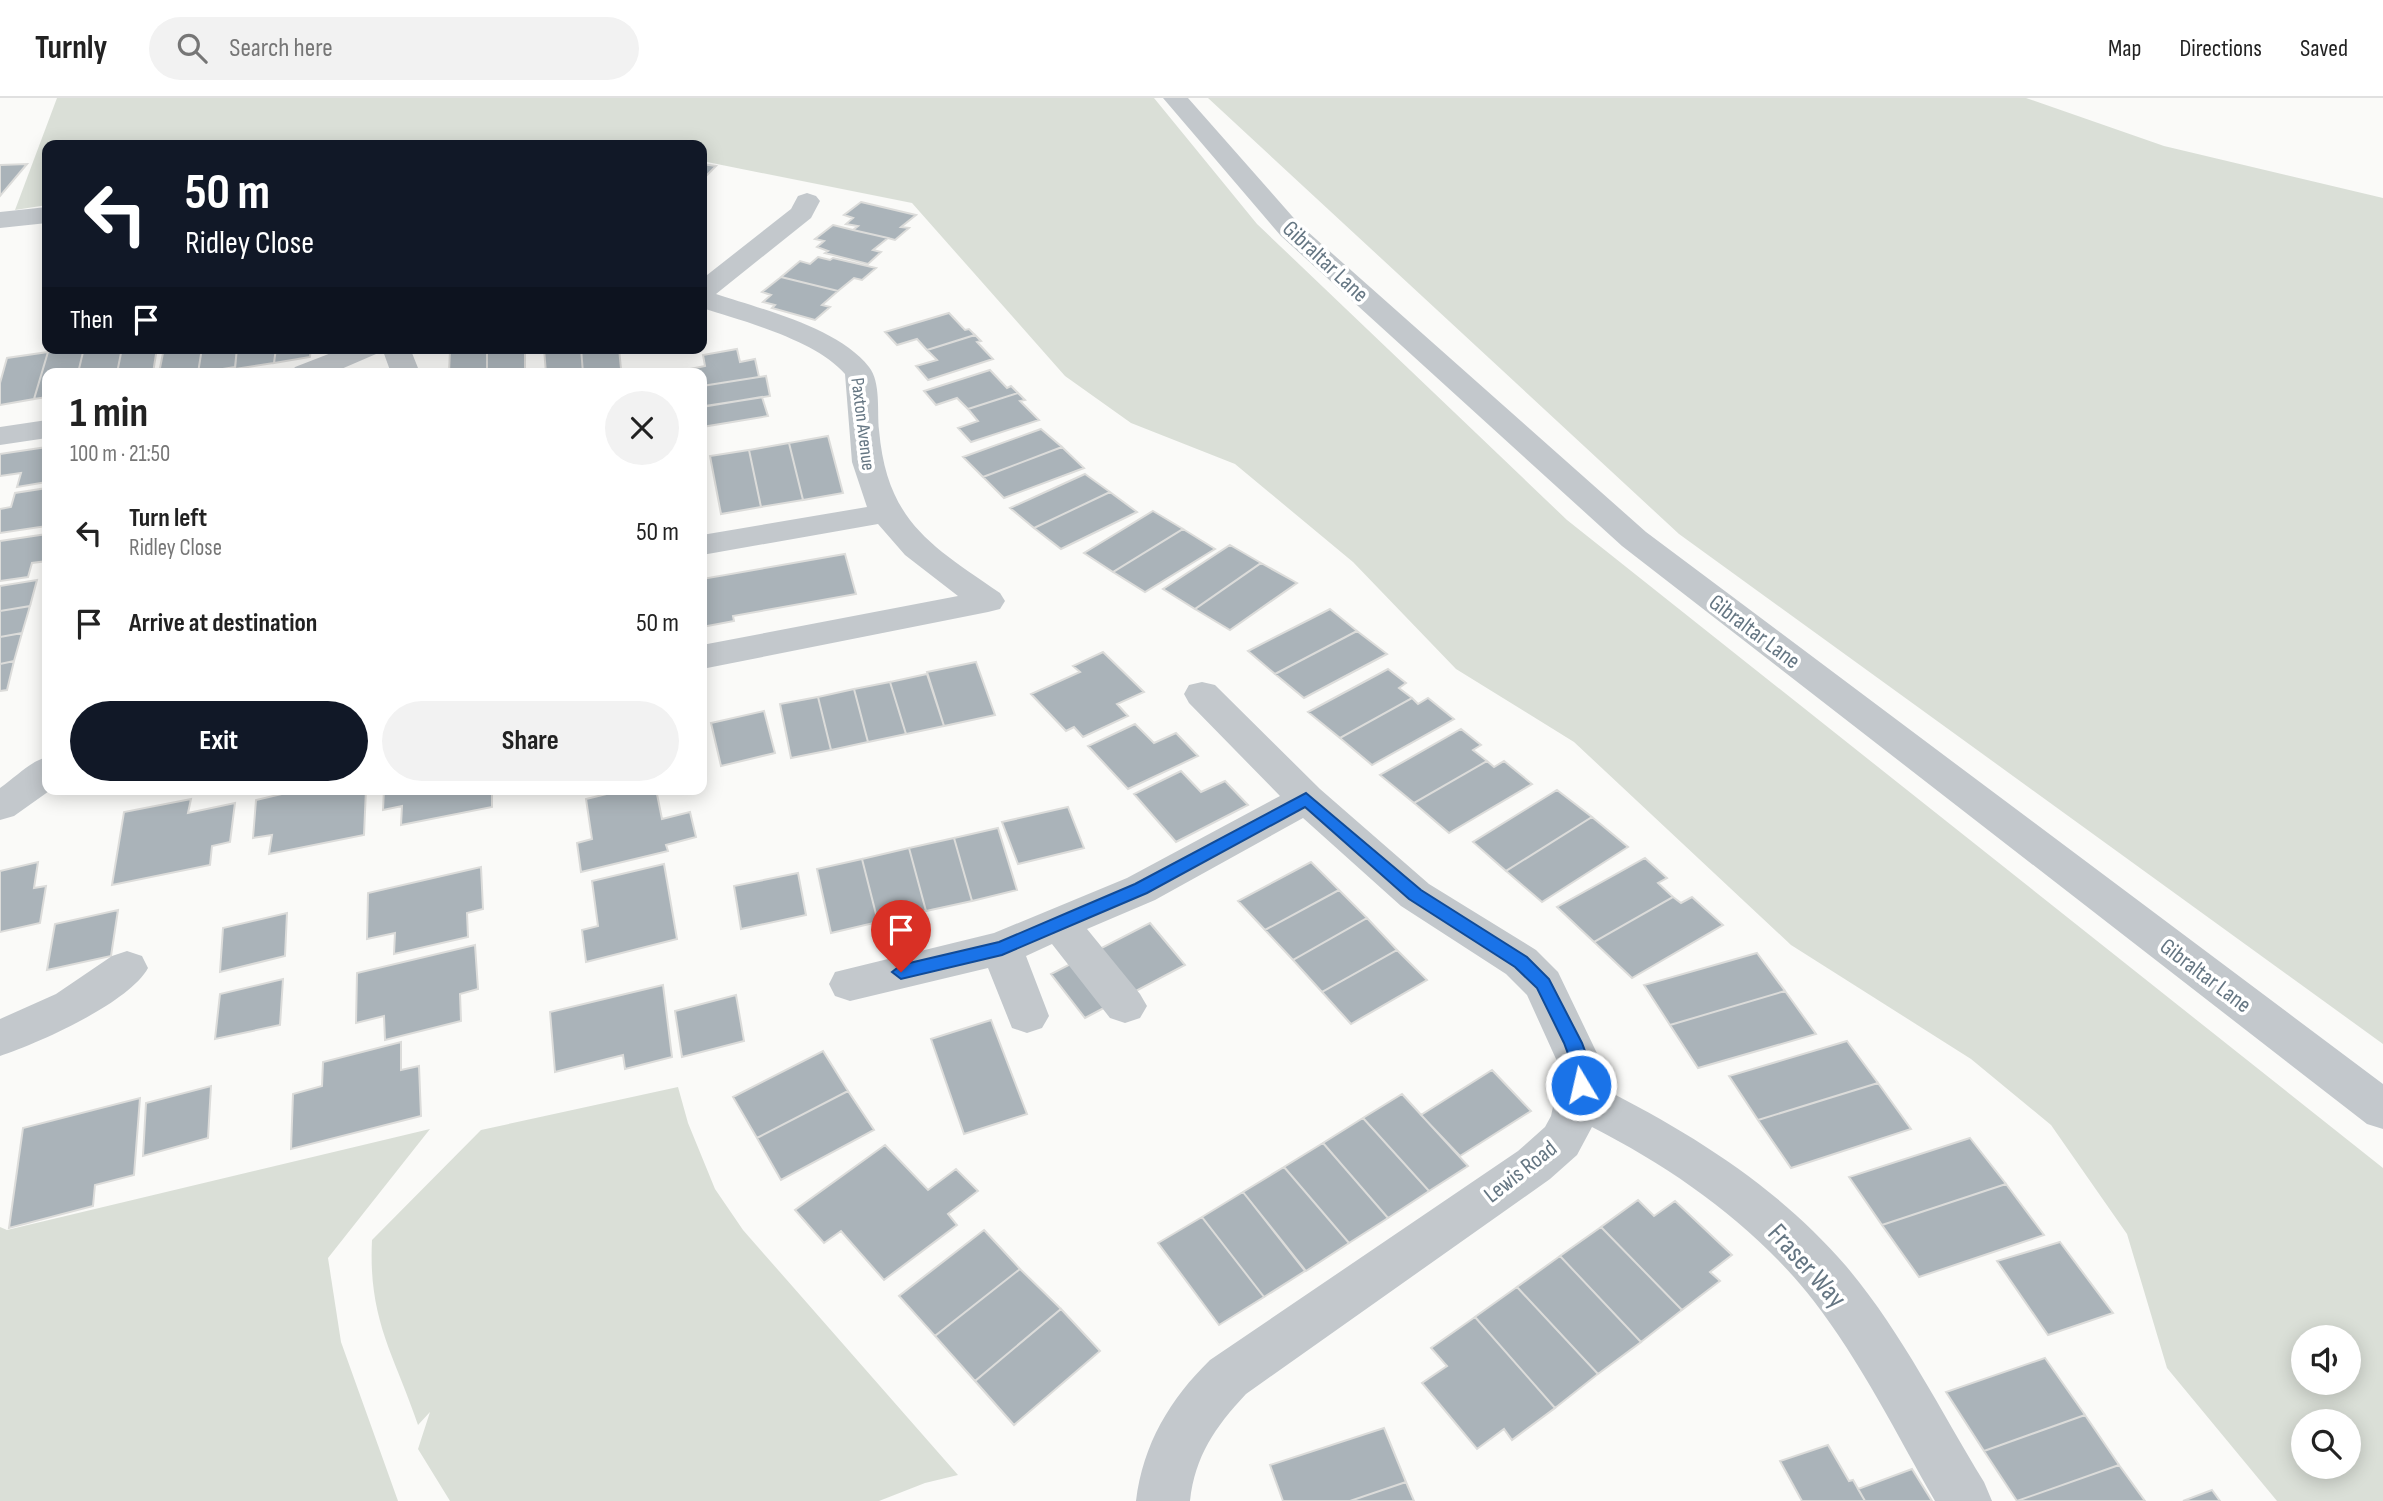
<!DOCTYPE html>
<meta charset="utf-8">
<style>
body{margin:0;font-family:"Sofia Sans Condensed",sans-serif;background:#f2f2f2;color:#222;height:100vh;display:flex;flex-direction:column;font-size:26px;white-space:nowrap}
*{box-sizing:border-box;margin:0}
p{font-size:23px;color:#767676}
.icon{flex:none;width:38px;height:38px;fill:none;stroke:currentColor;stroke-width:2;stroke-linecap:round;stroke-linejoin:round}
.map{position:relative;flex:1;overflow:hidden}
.panel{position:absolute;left:42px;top:270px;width:665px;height:427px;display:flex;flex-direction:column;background:#fff;border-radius:14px;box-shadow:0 4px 18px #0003}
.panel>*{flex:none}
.banner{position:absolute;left:42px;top:42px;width:665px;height:214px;border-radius:14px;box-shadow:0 4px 18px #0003;background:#111827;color:#fff;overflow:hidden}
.tools{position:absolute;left:2291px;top:1227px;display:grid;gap:14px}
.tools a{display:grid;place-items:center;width:70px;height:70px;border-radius:50%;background:#fff;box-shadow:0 4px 18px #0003;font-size:35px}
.pin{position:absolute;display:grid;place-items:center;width:60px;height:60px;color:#fff;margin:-72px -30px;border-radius:50% 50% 50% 0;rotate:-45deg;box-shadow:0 0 7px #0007}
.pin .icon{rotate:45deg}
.me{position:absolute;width:77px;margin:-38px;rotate:351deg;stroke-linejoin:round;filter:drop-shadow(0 0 5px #0008)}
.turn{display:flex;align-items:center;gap:24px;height:147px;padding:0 28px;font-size:32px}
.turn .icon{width:91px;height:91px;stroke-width:2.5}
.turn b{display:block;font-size:49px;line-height:60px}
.then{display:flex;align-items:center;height:66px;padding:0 28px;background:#0003;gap:14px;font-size:26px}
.round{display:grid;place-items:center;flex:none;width:74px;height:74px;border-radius:37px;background:#f2f2f2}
.summary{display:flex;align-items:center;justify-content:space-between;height:119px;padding:0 28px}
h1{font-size:42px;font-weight:700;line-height:52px}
.button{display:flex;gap:14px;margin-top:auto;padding:14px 28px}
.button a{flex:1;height:80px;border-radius:42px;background:#111827;color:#fff;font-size:28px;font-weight:700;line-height:80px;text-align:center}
.button a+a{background:#f2f2f2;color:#222}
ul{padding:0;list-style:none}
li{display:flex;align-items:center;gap:21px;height:91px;padding:0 28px}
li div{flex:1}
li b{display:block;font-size:26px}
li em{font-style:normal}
header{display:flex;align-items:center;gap:42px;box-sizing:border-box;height:98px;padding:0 35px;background:#fff;border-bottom:2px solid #e0e0e0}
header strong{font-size:33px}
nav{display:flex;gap:38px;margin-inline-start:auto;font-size:24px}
.search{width:490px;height:63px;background:#f2f2f2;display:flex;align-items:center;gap:18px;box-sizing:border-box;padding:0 24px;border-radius:38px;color:#767676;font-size:26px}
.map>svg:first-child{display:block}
</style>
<header>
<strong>Turnly</strong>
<div class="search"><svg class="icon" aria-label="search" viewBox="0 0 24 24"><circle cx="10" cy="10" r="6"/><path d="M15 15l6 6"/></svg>Search here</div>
<nav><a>Map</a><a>Directions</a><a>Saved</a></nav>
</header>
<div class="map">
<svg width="2383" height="1403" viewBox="0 0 2383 1403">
<rect width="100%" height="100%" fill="#fafaf8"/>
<path fill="#dadfd7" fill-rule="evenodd" d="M 57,0 L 1154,0 L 1257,126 L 1567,422 L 2383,1070 L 2383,1403 L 2277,1403 L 2167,1270 L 2127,1136 L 2051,1027 L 1971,961 L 1791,847 L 1574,644 L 1456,571 L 1353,464 L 1235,366 L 1131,325 L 1065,278 L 912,105 L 702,63 L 702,47 L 47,47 L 47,107 L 15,112 ZM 2348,1239 L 2348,1284 L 2303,1284 L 2303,1239 ZM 2348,1323 L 2348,1368 L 2303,1368 L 2303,1323 Z
M 1208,0 L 2026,0 L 2164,48 L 2383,100 L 2383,946 L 1679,436 Z
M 678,989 L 688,1025 L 715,1091 L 743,1132 L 958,1377 L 925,1385 L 879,1403 L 450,1403 L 418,1351 L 430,1314 L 418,1327 C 394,1256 368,1222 372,1142 L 481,1032 Z
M 430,1031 L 328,1160 L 341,1244 L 398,1403 L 0,1403 L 0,1129 L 7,1132 Z"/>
<path fill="#aab3b9" stroke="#dcdcda" stroke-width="2" d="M 27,66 L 0,98 L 0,67 Z
M 702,66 L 716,68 L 702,82 Z
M 861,104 L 916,117 L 901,129 L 909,130 L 895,142 L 888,140 L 853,132 L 858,128 L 846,126 L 853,120 L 844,117 Z
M 833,127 L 853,132 L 888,140 L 873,152 L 881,154 L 868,166 L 825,155 L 828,153 L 817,149 L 824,143 L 815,141 Z
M 818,159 L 830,162 L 833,160 L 876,170 L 862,182 L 854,180 L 838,193 L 781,179 L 800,163 L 810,166 Z
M 781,179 L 838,193 L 822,207 L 830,209 L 815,222 L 772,210 L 775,207 L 763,204 L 771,197 L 762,194 Z
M 949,215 L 965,232 L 969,231 L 975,237 L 927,252 L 917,241 L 897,247 L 885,234 Z
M 975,237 L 981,243 L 977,244 L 993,261 L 928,282 L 916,268 L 937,262 L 927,252 Z
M 84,250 L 78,275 L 47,275 L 47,299 L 34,301 L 48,254 Z
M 84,250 L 122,250 L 117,275 L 78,275 Z
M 122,250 L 157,250 L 153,275 L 117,275 Z
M 164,250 L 202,250 L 198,275 L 159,275 Z
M 202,250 L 237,250 L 235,269 L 198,275 Z
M 237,250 L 276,250 L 274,265 L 235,271 Z
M 276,250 L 311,250 L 310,259 L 274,265 Z
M 465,250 L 487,250 L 487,275 L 449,275 L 450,252 Z
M 487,250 L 525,250 L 525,272 L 487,275 Z
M 581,250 L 583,275 L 546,275 L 544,251 Z
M 581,250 L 619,250 L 621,271 L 583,275 Z
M 737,251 L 740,264 L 755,261 L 759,279 L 702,288 L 702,275 L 691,275 L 690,271 L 705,268 L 703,257 Z
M 48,254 L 34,301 L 0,307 L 0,285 L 7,260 Z
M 990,272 L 1007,290 L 1011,288 L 1018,295 L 968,311 L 957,300 L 936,307 L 924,293 Z
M 766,278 L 770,298 L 705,308 L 702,288 Z
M 1018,295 L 1025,302 L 1020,303 L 1039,322 L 971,344 L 958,330 L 978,323 L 968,311 Z
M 762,299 L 768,318 L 702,329 L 702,309 Z
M 1041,331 L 1062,349 L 983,379 L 963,359 Z
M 828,338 L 843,395 L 803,402 L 789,345 Z
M 789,345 L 803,402 L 761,409 L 749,352 Z
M 47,349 L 47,384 L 17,389 L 21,375 L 0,378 L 0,356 Z
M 1062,349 L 1084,370 L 1004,400 L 983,379 Z
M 749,352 L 761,409 L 721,416 L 710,358 Z
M 1085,376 L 1110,394 L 1034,430 L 1010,410 Z
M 47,390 L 47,428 L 0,435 L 0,411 L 11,409 L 15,395 Z
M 1110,394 L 1137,414 L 1061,451 L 1034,430 Z
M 1153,413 L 1183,431 L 1113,474 L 1084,455 Z
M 1183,431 L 1215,451 L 1145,494 L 1113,474 Z
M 47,436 L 47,463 L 32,465 L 28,479 L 0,483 L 0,443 Z
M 1230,447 L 1261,465 L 1195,511 L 1163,491 Z
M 845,456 L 856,496 L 733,518 L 734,523 L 702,529 L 702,481 Z
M 1261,465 L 1297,485 L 1230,532 L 1195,511 Z
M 37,482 L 30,508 L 0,513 L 0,488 Z
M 30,508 L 22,535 L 0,539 L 0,513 Z
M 1330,511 L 1357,533 L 1275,576 L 1248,553 Z
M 1357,533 L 1387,556 L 1304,600 L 1275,576 Z
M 22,535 L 14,563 L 0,566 L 0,539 Z
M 1103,554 L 1144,594 L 1117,606 L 1128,618 L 1083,639 L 1074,629 L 1066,633 L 1031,596 L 1080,574 L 1073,568 Z
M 14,563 L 7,592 L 0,593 L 0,566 Z
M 976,564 L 995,617 L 944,628 L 927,574 Z
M 1388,571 L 1406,585 L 1399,590 L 1412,600 L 1340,640 L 1308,614 Z
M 927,576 L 944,628 L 906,636 L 890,584 Z
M 890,584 L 906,636 L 868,644 L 854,591 Z
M 854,591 L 868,644 L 831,652 L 818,599 Z
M 818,599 L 831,652 L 791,660 L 780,606 Z
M 1412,600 L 1418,606 L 1428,600 L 1454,621 L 1372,667 L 1340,640 Z
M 764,613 L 775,655 L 721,668 L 711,625 Z
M 1135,626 L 1154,645 L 1176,635 L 1198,658 L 1128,691 L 1088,648 Z
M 1461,631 L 1481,647 L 1473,652 L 1487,663 L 1414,705 L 1380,677 Z
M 1487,663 L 1494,669 L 1504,663 L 1532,686 L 1449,735 L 1414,705 Z
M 1181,673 L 1201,694 L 1225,683 L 1248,707 L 1176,744 L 1134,696 Z
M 303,691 L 366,691 L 364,737 L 269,756 L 272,737 L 253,740 L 256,702 Z
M 384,691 L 492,691 L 492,709 L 401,727 L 402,708 L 383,712 Z
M 627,691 L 656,691 L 662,721 L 690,714 L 696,739 L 666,747 L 668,753 L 581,774 L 577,745 L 592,741 L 586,701 Z
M 1557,692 L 1592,719 L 1506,773 L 1473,744 Z
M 191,701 L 188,715 L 235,705 L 230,744 L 212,748 L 210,767 L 112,787 L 124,714 Z
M 1068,709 L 1084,750 L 1018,766 L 1002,724 Z
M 1592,719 L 1628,749 L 1542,804 L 1506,773 Z
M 998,730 L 1017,792 L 972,803 L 954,740 Z
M 954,740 L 972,803 L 926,813 L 909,750 Z
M 909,750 L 926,813 L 878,824 L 862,761 Z
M 1645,760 L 1667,780 L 1658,785 L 1673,799 L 1594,844 L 1557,809 Z
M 862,761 L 878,824 L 831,835 L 817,771 Z
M 38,764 L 34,790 L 46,788 L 40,825 L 0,834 L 0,773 Z
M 1311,764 L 1339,792 L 1265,832 L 1238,803 Z
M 664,766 L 677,841 L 586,864 L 582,832 L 598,828 L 592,783 Z
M 481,769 L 483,811 L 467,815 L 468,839 L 394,856 L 395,835 L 367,841 L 368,795 Z
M 798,775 L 806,817 L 741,831 L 734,788 Z
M 1339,792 L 1367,820 L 1293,862 L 1265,832 Z
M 1673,799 L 1681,805 L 1692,799 L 1723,827 L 1632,880 L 1594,844 Z
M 118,812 L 111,858 L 47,872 L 55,826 Z
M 287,815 L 285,858 L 220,874 L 223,830 Z
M 1367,820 L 1397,852 L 1322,894 L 1293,862 Z
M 1150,825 L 1185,867 L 1085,920 L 1051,876 Z
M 475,847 L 478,891 L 460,896 L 461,923 L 385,942 L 384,918 L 356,925 L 357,875 Z
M 1397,852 L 1427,882 L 1351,926 L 1322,894 Z
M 1757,855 L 1785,893 L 1670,927 L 1644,887 Z
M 283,881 L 280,927 L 215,941 L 220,896 Z
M 663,887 L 672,959 L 625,971 L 623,957 L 555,974 L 550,914 Z
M 1785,893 L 1816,936 L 1698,970 L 1670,927 Z
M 736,897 L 744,943 L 682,959 L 675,913 Z
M 991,922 L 1027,1016 L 964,1036 L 931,941 Z
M 1847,943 L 1878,985 L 1758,1022 L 1729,978 Z
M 401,944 L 401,972 L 419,968 L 421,1018 L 291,1051 L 293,996 L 322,988 L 323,964 Z
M 823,953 L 848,993 L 757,1040 L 733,999 Z
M 1492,972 L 1531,1013 L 1460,1058 L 1421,1017 Z
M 1878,985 L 1911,1031 L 1791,1070 L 1758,1022 Z
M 211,988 L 208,1040 L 143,1058 L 146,1005 Z
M 848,993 L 874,1032 L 781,1082 L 757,1040 Z
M 1402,996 L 1468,1068 L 1429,1093 L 1363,1020 Z
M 140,1000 L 134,1077 L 95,1087 L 93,1108 L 9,1130 L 23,1030 Z
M 1363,1020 L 1429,1093 L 1388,1120 L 1323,1045 Z
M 1970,1040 L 2006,1086 L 1882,1127 L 1849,1079 Z
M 1323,1045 L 1388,1120 L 1349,1145 L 1284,1069 Z
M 885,1047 L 928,1092 L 956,1071 L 978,1093 L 948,1116 L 957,1127 L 884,1182 L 841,1133 L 824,1145 L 795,1112 Z
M 1284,1069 L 1349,1145 L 1306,1173 L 1243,1094 Z
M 2006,1086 L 2044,1137 L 1919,1179 L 1882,1127 Z
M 1243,1094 L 1305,1173 L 1264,1199 L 1202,1119 Z
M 1638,1102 L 1654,1118 L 1675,1103 L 1732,1157 L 1710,1174 L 1720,1183 L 1682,1212 L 1601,1129 Z
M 1202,1119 L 1264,1199 L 1219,1227 L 1158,1145 Z
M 1601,1129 L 1682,1212 L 1641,1244 L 1560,1158 Z
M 984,1132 L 1020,1171 L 935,1238 L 899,1198 Z
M 2060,1144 L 2113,1215 L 2048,1237 L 1997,1163 Z
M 1560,1158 L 1641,1244 L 1598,1276 L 1517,1189 Z
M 1020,1171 L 1061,1211 L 975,1283 L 935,1238 Z
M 1517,1189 L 1598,1276 L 1555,1310 L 1475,1219 Z
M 1061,1211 L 1100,1253 L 1014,1327 L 975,1283 Z
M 1475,1219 L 1555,1310 L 1512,1342 L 1504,1331 L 1477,1351 L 1422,1285 L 1447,1268 L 1431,1250 Z
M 2045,1260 L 2085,1317 L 1984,1353 L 1946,1294 Z
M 2085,1317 L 2119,1367 L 2017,1403 L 1984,1353 Z
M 1384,1330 L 1406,1384 L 1350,1403 L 1283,1403 L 1270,1367 Z
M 1828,1347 L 1849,1383 L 1853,1382 L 1865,1403 L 1802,1403 L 1780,1363 Z
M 2119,1367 L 2145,1403 L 2017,1403 Z
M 1912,1371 L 1932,1403 L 1865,1403 L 1858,1391 Z
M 1406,1384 L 1414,1403 L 1350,1403 Z
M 2212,1392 L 2220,1403 L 2183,1403 Z"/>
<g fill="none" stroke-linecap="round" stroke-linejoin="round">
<path fill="#c3c8cc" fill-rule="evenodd" d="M 1163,0 L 1188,0 L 1299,126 L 1646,434 L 2383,986 L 2383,1031 L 2367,1026 L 1622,448 L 1281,138 Z
M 807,95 L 816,98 L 820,103 L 811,120 L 716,196 C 761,211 839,230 869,269 C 881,284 877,313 879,332 C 887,423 930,447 1000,495 L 1005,503 L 1000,511 L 988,514 L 702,571 L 702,547 L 958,498 L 905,457 L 878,426 L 702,457 L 702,437 L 867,409 L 852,364 L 845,276 C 816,242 743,223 702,210 L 702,181 L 791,111 L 798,98 Z
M 47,109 L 47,125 L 0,130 L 0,114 Z
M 344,250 L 410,250 L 420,275 L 391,275 L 383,253 L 332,275 L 291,275 L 295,269 Z
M 47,322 L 47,340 L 0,347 L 0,329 Z
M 1202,584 L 1215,587 L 1320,691 L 1429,786 L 1536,852 L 1558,874 L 1605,972 L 1602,990 C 1693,1036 1779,1090 1846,1168 C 1901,1233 1940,1312 1984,1384 L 1992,1403 L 1935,1403 C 1896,1335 1861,1264 1813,1202 C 1755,1128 1676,1072 1592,1029 L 1577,1057 L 1550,1081 L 1246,1296 C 1215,1329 1195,1358 1190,1403 L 1136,1403 C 1143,1346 1170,1301 1210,1262 L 1518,1053 L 1545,1029 L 1551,1018 L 1561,972 L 1527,897 L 1506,876 L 1401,808 L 1303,720 L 1155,802 L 1087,831 L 1140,896 L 1147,908 L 1140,920 L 1125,925 L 1110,920 L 1052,846 L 1026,858 L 1049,918 L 1042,930 L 1027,935 L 1012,930 L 988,870 L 850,903 L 835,898 L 829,886 L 835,874 L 994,835 L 1127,780 L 1280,698 L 1189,605 L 1184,596 L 1189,587 Z
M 47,659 L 47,691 L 52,691 L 14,718 L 0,722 L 0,690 C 16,679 29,664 47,659 Z
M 127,853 L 142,858 L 148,870 C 129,905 39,945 0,958 L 0,921 L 56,896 L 112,858 Z"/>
</g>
<path fill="#1a73e8" stroke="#114b97" stroke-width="2" d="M 1306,695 L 1421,792 L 1527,859 L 1549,881 L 1582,945 L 1592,972 L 1588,992 L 1575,992 L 1572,987 L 1574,972 L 1564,945 L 1537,890 L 1515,869 L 1409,801 L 1305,709 L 1147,795 L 1086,821 L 1002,857 L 901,881 L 892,874 L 901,867 L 999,844 L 1074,812 L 1135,786 Z"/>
<g text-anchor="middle" stroke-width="7" stroke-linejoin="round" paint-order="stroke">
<g font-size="19" fill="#657683" stroke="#fff">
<text transform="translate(864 326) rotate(83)" y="7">Paxton Avenue</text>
</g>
<g font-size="23" fill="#657683" stroke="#fff">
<text transform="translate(1326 163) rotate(43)" y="8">Gibraltar Lane</text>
<text transform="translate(1755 533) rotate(37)" y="8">Gibraltar Lane</text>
<text transform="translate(2206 877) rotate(37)" y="8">Gibraltar Lane</text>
<text transform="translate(1520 1073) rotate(-38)" y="8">Lewis Road</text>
</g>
<g font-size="28" fill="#657683" stroke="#fff">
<text transform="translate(1808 1167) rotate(48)" y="10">Fraser Way</text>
</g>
</g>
</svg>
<div class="tools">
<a><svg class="icon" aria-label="sound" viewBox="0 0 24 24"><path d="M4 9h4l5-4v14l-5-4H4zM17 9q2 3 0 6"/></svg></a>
<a><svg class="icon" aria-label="search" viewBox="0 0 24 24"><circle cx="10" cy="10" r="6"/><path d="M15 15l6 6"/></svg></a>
</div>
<div class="pin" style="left:901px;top:874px;background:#d93025"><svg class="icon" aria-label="arrive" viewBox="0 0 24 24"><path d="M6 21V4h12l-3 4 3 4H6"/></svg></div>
<svg class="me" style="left:1581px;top:987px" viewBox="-20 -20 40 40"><circle r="17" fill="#1a73e8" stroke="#fff" stroke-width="3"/><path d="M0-11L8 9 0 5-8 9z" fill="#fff"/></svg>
<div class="banner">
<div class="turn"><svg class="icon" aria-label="left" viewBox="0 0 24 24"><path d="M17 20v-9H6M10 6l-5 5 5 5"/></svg><div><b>50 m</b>Ridley Close</div></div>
<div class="then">Then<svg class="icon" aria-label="arrive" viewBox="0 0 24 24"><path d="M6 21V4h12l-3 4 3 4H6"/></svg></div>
</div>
<section class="panel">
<div class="summary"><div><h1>1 min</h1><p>100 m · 21:50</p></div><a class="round"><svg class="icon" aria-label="close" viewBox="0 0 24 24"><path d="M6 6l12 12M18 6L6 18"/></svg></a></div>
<ul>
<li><svg class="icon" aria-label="left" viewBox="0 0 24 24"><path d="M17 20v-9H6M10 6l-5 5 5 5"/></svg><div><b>Turn left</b><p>Ridley Close</p></div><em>50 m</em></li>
<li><svg class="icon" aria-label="arrive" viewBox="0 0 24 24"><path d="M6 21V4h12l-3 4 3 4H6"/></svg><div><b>Arrive at destination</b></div><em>50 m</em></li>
</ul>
<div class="button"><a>Exit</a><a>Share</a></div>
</section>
</div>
